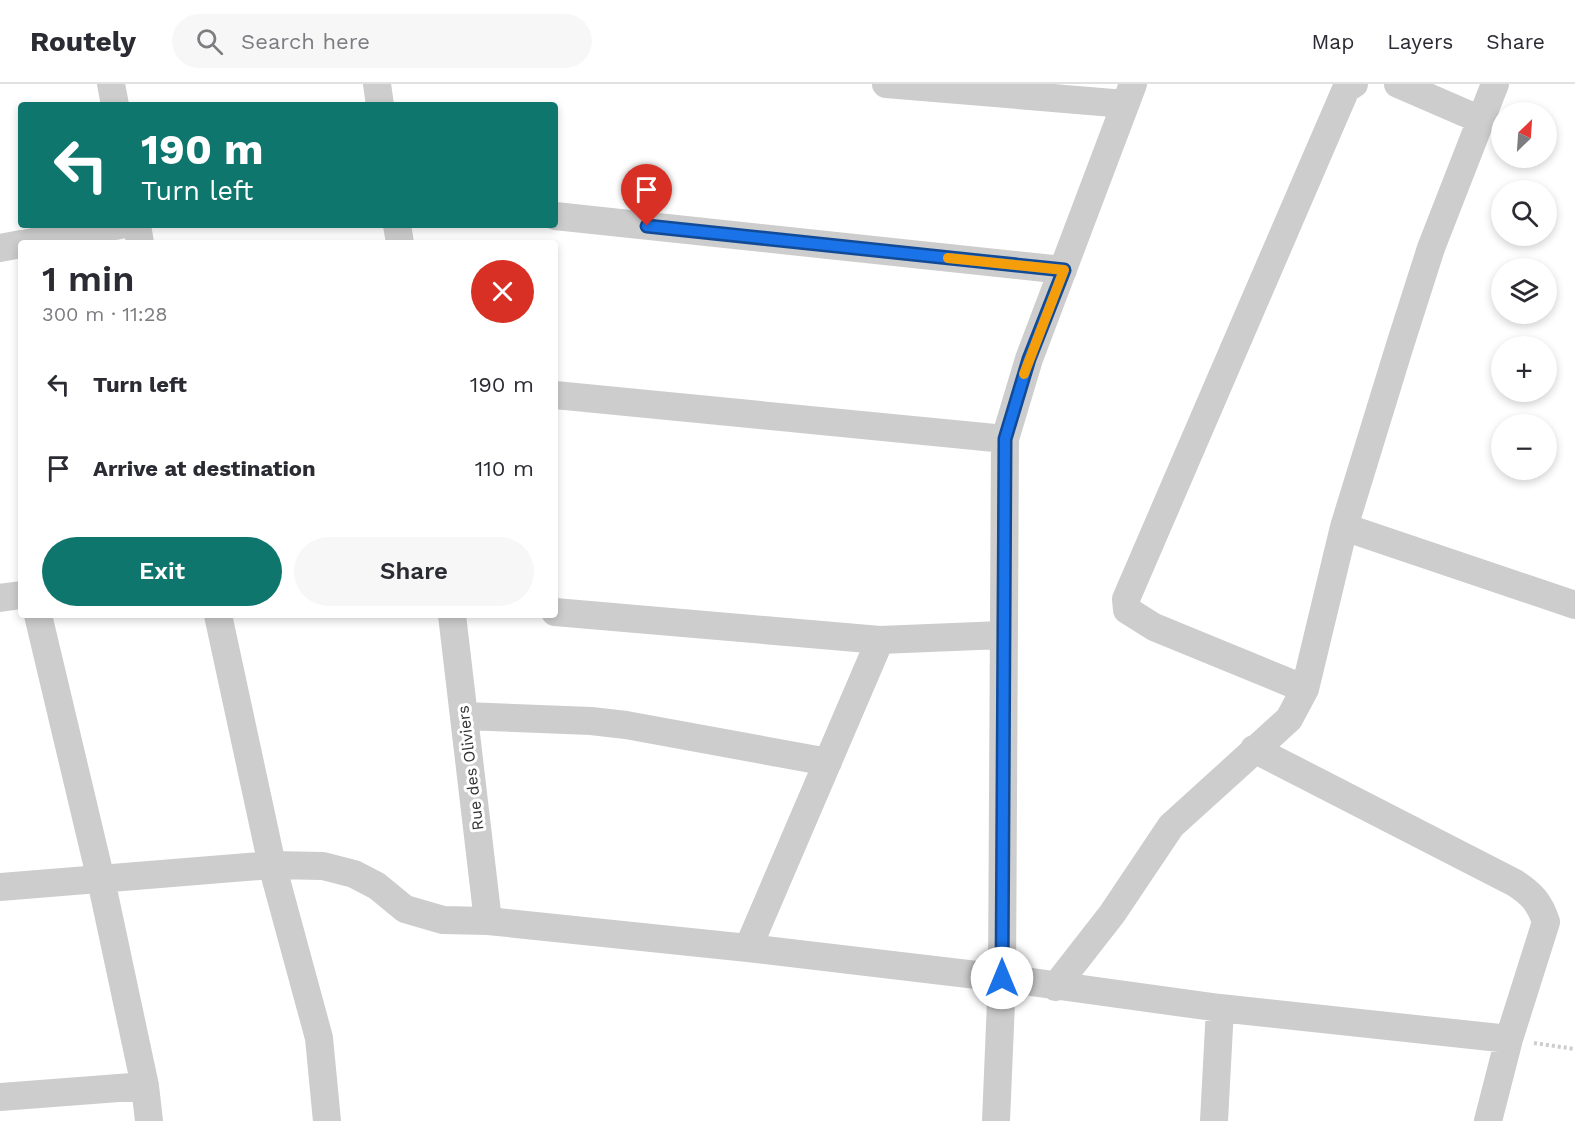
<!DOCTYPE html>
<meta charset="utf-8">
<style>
body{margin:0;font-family:"Work Sans",sans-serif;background:#f7f7f7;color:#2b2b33;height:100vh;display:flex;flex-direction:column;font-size:22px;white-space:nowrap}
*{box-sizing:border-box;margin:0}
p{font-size:20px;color:#7c7c81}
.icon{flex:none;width:33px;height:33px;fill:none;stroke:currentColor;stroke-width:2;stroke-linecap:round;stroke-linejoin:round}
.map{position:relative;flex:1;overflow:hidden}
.panel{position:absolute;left:18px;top:156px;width:540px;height:378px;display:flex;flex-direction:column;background:#fff;border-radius:6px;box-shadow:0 3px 9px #0003}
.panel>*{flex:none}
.hud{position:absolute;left:18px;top:18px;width:540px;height:126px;border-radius:6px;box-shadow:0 3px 9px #0003;background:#0f766e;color:#fff;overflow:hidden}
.needle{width:39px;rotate:25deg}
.fabs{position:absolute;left:1491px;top:18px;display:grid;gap:12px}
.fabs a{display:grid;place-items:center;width:66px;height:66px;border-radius:50%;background:#fff;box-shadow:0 3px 9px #0003;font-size:30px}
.pin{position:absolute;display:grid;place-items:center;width:51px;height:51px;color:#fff;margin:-62px -26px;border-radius:50% 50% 50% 0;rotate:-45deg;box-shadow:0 0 6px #0007}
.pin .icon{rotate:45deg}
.me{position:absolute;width:66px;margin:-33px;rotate:0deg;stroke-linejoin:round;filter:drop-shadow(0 0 4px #0008)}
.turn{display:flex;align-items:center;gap:21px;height:126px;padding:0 24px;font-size:27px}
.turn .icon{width:78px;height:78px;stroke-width:2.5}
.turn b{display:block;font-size:42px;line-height:51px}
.round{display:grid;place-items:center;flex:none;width:63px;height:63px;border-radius:32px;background:#f7f7f7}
.headline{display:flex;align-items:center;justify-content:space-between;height:102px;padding:0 24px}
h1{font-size:36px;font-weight:600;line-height:45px}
.action{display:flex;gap:12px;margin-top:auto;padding:12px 24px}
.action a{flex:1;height:69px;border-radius:36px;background:#0f766e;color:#fff;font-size:24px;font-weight:600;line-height:69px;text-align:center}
.action a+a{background:#f7f7f7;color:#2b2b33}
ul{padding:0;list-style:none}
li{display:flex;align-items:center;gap:18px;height:84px;padding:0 24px}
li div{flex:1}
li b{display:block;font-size:22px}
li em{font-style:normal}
header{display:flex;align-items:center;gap:36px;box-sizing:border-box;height:84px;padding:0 30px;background:#fff;border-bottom:2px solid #e1e1e2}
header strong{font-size:28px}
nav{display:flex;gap:33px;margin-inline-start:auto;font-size:21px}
.search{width:420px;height:54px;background:#f7f7f7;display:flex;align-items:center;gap:15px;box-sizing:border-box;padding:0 21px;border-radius:33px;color:#7c7c81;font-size:22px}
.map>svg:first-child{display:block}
</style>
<header>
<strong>Routely</strong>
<div class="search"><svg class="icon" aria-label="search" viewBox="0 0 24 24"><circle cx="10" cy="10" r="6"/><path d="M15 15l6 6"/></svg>Search here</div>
<nav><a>Map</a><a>Layers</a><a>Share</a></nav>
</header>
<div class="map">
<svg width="1575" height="1037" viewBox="0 0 1575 1037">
<rect width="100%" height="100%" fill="#fff"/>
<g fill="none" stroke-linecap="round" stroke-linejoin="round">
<path stroke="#cdcdcd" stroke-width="4" stroke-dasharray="3 3" stroke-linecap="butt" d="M 1534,959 L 1575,965"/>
<path stroke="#cdcdcd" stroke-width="28" d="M 111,0 L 115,21
M 377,0 L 380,21
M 886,0 L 1125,20
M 1398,0 L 1481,36
M 555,132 L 1063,186
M 137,141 L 140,159
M 397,141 L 400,159
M 28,159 L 120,141
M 0,164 L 21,160
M 555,311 L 1005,355
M 1344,443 L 1575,521
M 0,514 L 21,511
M 555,528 L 880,556 L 1002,551
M 218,531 L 272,781 L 319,954 L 327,1037
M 452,531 L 488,837
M 1305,605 L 1154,543 L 1127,526 L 1126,515 L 1330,42 L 1346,5 L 1354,0
M 464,632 L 591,637 L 626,641 L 828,678
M 1254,665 L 1515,799 C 1532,810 1540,819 1546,838 L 1509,955 L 1488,1037
M 0,803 L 272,781 L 323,782 L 354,790 L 377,802 L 405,825 L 443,836 L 488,837 L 748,864 L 1002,894 L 1220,924 L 1509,955
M 748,864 L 880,556
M 1055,903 L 1112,830 L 1171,742 L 1289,635 L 1305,605 L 1344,443 L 1400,261 L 1431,164 L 1495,0
M 145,1002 L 149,1037
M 0,1013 L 145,1002 L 101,796 L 38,531
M 996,1037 L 1002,894 L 1005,355 L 1029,275 L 1133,0
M 1214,1037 L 1220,924"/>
</g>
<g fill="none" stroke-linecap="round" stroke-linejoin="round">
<defs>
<path id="route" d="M 647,142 L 1064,186 L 1029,275 L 1005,355 L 1002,894"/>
</defs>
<use href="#route" stroke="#114b97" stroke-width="15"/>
<use href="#route" stroke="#1a73e8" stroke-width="10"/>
<path stroke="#f59e0b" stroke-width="10" d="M 948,174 L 1064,186 L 1024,290"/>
</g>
<g text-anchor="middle" stroke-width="6" stroke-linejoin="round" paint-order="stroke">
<g font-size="16" fill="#303030" stroke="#fff">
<text transform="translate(470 684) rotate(-97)" y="6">Rue des Oliviers</text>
</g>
</g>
</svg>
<div class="fabs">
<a><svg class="needle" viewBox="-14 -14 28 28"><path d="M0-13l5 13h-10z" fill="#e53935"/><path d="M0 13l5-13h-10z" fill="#7c7c81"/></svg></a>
<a><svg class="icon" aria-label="search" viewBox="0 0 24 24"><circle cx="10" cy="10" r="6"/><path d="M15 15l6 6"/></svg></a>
<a><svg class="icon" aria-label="layers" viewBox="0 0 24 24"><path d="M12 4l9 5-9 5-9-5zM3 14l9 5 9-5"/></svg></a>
<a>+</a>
<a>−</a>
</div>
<div class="pin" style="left:647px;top:142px;background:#d93025"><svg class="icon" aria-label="arrive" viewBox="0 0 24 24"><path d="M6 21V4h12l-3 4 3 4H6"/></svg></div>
<svg class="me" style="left:1002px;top:894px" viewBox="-20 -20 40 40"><circle r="19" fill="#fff"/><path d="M0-13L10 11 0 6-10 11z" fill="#1a73e8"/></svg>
<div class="hud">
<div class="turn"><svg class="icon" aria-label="left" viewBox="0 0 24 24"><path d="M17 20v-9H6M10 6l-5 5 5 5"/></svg><div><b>190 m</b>Turn left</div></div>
</div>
<section class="panel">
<div class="headline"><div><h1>1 min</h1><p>300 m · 11:28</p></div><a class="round" style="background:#d93025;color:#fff"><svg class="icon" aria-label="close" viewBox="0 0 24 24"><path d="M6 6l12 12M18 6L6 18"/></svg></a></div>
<ul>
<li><svg class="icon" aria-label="left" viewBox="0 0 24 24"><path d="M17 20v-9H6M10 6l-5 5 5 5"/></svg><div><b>Turn left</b></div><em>190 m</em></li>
<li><svg class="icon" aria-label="arrive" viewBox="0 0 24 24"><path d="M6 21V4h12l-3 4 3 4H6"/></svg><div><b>Arrive at destination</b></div><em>110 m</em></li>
</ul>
<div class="action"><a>Exit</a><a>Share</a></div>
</section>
</div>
